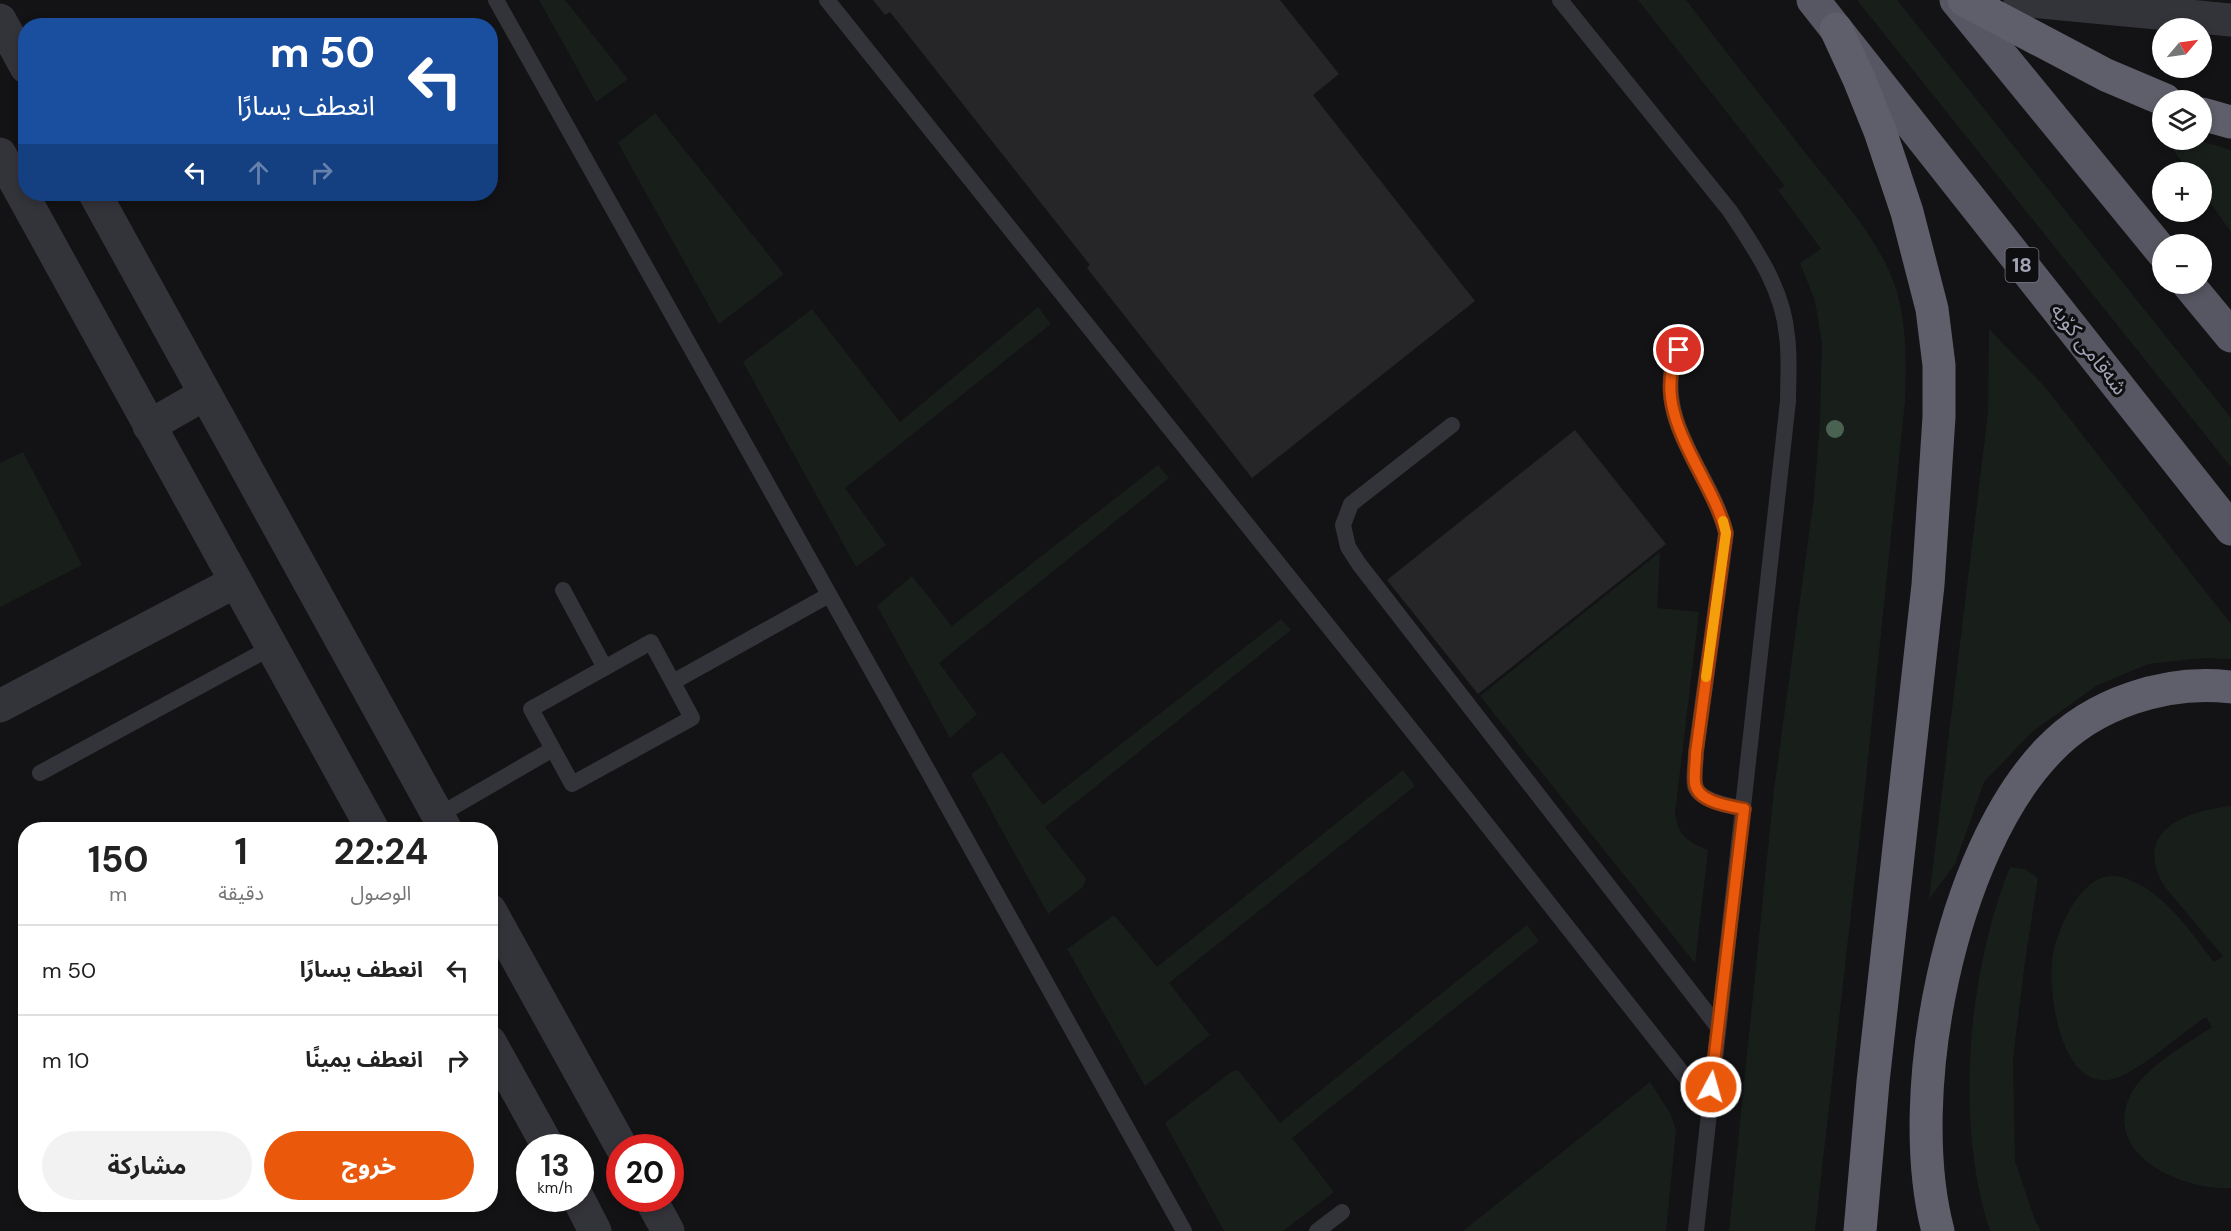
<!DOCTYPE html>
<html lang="ar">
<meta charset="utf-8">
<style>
body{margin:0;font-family:"DM Sans","Noto Sans Arabic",sans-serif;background:#f2f2f2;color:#222;direction:rtl;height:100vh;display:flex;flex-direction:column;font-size:22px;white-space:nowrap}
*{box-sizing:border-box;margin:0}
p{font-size:20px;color:#767676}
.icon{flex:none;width:33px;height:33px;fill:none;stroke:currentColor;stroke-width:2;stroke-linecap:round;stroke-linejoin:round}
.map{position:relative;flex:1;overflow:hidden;direction:ltr}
.side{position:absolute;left:18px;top:822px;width:480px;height:390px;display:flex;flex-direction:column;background:#fff;border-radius:24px;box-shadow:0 3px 9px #0003;direction:rtl}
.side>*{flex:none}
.banner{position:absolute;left:18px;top:18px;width:480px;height:183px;border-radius:24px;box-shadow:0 3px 9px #0003;direction:rtl;background:#1a4fa0;color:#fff;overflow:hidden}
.needle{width:39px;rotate:61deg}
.fabs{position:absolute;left:2152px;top:18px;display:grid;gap:12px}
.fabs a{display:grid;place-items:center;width:60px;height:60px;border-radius:50%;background:#fff;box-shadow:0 3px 9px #0003;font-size:30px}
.speed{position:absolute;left:516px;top:1134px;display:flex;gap:12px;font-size:30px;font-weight:700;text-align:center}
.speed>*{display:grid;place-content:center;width:78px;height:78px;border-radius:50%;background:#fff;box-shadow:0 3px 9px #0003;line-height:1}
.speed small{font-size:15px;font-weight:400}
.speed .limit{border:9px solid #d22;background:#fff;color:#111}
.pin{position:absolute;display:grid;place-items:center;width:51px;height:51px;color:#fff;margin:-26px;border:3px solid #fff;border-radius:50%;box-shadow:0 2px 6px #0007}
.me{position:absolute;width:66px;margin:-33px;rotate:6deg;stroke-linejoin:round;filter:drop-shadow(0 0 4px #0008)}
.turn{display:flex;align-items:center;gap:21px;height:126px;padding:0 24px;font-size:27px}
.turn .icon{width:78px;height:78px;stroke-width:2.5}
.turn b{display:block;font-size:42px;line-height:51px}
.lanes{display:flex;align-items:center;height:57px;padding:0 24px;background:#0003;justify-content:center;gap:30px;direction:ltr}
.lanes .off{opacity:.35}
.eta{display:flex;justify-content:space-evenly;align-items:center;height:102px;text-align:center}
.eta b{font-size:36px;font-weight:700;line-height:42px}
.action{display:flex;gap:12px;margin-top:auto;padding:12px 24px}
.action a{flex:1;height:69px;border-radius:36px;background:#ea580c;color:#fff;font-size:24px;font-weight:700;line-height:69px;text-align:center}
.action a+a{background:#f2f2f2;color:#222}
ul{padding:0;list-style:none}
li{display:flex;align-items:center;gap:18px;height:90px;padding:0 24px;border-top:2px solid #e0e0e0}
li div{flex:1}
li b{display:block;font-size:22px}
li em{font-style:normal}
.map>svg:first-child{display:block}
</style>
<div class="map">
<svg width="2231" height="1231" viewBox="0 0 2231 1231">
<rect width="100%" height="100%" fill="#131214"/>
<path fill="#181f1b" d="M 539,0 L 565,0 L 628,79 L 596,102 Z
M 1638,0 L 1686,0 C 1726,52 1767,103 1807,155 C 1839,195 1882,242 1897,292 C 1907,328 1906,364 1905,401 L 1863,807 L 1815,1231 L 1729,1231 L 1774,790 L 1814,497 L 1820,421 L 1822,343 L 1815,301 L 1800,263 L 1821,249 L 1778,190 L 1785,186 Z
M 1857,0 L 1897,0 L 2231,418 L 2231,467 Z
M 655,113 L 784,274 L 719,324 L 618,143 Z
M 2166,140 L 2197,140 L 2231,150 L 2231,232 L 2202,191 L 2202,172 L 2189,172 Z
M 1038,307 L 1051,324 L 845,488 L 886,545 L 856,567 L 743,362 L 812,309 L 900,422 Z
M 1989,329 L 2044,386 L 2231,624 L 2231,659 L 2202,658 L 2148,664 L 2096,686 L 2033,731 L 1984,782 L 1955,864 L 1929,899 L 1988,413 Z
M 23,452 L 82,565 L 0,607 L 0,463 Z
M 1158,465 L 1169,478 L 939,663 L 977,714 L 950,738 L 877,606 L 912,576 L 952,626 Z
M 1660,552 L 1657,608 L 1699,612 L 1675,813 C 1678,836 1688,842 1708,850 L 1695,963 L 1480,696 Z
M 1281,619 L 1291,630 L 1045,827 L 1086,879 L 1083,887 L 1048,914 L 971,774 L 1002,752 L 1043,805 Z
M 1403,770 L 1415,786 L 1169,983 L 1210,1035 L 1145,1086 L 1067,949 L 1114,915 L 1157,967 Z
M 2231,806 L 2231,1188 C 2183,1191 2100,1155 2131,1094 C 2145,1067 2187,1044 2212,1027 L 2206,1017 C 2181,1032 2134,1078 2107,1080 C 2061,1084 2049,996 2052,964 C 2053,938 2074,890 2099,879 C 2108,874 2121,876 2130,880 C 2166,894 2191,933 2214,962 L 2223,956 L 2165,887 C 2131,832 2184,811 2231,806 Z
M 2010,867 L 2025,869 L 2038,878 L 2025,961 L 2013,1058 L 2015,1161 L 2035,1220 L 2041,1231 L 1990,1231 C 1954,1122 1968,972 2010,867 Z
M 1527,925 L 1539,941 L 1292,1138 L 1334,1192 L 1283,1231 L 1224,1231 L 1165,1123 L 1231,1072 L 1238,1070 L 1280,1123 Z
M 1650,1082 L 1670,1113 L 1676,1130 L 1666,1231 L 1463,1231 Z"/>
<path fill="#262528" d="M 873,0 L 1280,0 L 1339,74 L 1313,95 L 1475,301 L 1252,478 L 1087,268 L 1090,265 L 890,12 L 885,15 Z
M 1575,430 L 1666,544 L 1478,694 L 1387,580 Z"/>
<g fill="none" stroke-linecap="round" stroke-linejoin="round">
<path stroke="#33333a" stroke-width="16" d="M 496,0 L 932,778 L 1184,1231
M 827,0 L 1469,802 L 1709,1107
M 1560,0 L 1730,211 C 1756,250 1783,289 1787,336 C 1790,358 1788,380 1788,401 L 1696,1231
M 1685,338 C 1681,346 1675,355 1673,363 C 1658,426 1712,476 1726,533 L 1696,752 C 1696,762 1693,776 1695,786 C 1699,801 1730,806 1744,809
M 1452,425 L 1351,504 L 1343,525 L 1348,547 L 1359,564 L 1718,1027
M 563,590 L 605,668
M 651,642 L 692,718 L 572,784 L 531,709 Z
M 673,682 L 829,595
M 40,773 L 272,647
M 439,815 L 553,749
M 1317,1231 L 1342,1212"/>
<path stroke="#33333a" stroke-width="33" d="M 2020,0 L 2231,20
M 0,706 L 235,582"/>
<path stroke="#33333a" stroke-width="33" d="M 0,20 L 26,67
M 0,154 L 373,830
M 95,194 L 446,830
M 149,426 L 205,394
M 490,910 L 622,1148
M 490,1042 L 549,1148
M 578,1198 L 595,1231
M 650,1198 L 668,1231"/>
<path stroke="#565762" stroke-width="33" d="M 1813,0 L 2231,529
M 1956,0 L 2163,253
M 2188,284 L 2231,336"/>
<path stroke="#5e5f6b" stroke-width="33" d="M 1964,0 L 2106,75 L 2165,100
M 1836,29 L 1859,79 L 1880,131 L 1907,212 L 1932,309 L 1939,365 L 1939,417 L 1928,585 L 1873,1082 L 1860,1231
M 2202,114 L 2231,122
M 1938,1231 C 1902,1095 1950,853 2048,751 C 2093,703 2167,679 2231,687"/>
</g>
<circle fill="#4a6251" cx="1835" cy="429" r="9"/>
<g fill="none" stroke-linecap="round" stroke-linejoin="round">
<defs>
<path id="route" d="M 1679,350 C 1647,412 1712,475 1726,533 L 1696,753 C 1696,762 1694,773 1695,783 C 1697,802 1729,806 1744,809 L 1711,1087"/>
</defs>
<use href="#route" stroke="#983908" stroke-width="15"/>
<use href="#route" stroke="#ea580c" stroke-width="10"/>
<path stroke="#f59e0b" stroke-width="10" d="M 1706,677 L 1726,533 L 1723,521"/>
</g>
<g text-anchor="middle" stroke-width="6" stroke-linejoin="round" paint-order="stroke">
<rect fill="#0e0d0f" stroke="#767784" stroke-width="1.5" x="2005.5" y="248" width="33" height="34" rx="4.5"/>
<g font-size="20" font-weight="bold" fill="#a2a4b6">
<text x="2022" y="272">18</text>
</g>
<g font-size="21" fill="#a2a4b6" stroke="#0e0d0f">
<text transform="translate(2089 349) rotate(52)" y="7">شەقامی کۆیە</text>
</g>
</g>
</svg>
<div class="fabs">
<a><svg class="needle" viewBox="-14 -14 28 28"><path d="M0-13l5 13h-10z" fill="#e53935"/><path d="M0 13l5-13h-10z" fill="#767676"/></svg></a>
<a><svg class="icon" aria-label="layers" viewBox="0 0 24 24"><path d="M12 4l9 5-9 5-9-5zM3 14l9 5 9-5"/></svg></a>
<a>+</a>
<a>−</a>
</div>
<div class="speed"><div>13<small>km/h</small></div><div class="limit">20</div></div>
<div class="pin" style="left:1679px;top:350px;background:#d93025"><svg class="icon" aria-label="arrive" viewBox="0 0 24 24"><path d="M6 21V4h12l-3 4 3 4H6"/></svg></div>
<svg class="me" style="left:1711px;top:1087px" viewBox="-20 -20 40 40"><circle r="17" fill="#ea580c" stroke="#fff" stroke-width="3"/><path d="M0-11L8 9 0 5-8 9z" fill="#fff"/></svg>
<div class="banner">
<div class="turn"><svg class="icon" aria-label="left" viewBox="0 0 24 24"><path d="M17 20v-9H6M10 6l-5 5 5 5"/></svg><div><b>50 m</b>انعطف يسارًا</div></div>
<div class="lanes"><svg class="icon" aria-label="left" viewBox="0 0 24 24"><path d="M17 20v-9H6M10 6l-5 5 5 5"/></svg><svg class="icon off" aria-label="ahead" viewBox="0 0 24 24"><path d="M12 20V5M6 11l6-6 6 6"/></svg><svg class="icon off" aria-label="right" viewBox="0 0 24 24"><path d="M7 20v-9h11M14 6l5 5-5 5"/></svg></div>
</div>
<section class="side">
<div class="eta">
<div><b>22:24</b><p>الوصول</p></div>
<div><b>1</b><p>دقيقة</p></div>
<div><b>150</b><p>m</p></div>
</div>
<ul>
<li><svg class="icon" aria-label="left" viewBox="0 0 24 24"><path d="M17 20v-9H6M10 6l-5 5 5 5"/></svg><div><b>انعطف يسارًا</b></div><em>50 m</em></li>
<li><svg class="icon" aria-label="right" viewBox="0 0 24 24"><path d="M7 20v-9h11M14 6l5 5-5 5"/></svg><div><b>انعطف يمينًا</b></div><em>10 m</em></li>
</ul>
<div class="action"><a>خروج</a><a>مشاركة</a></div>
</section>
</div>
